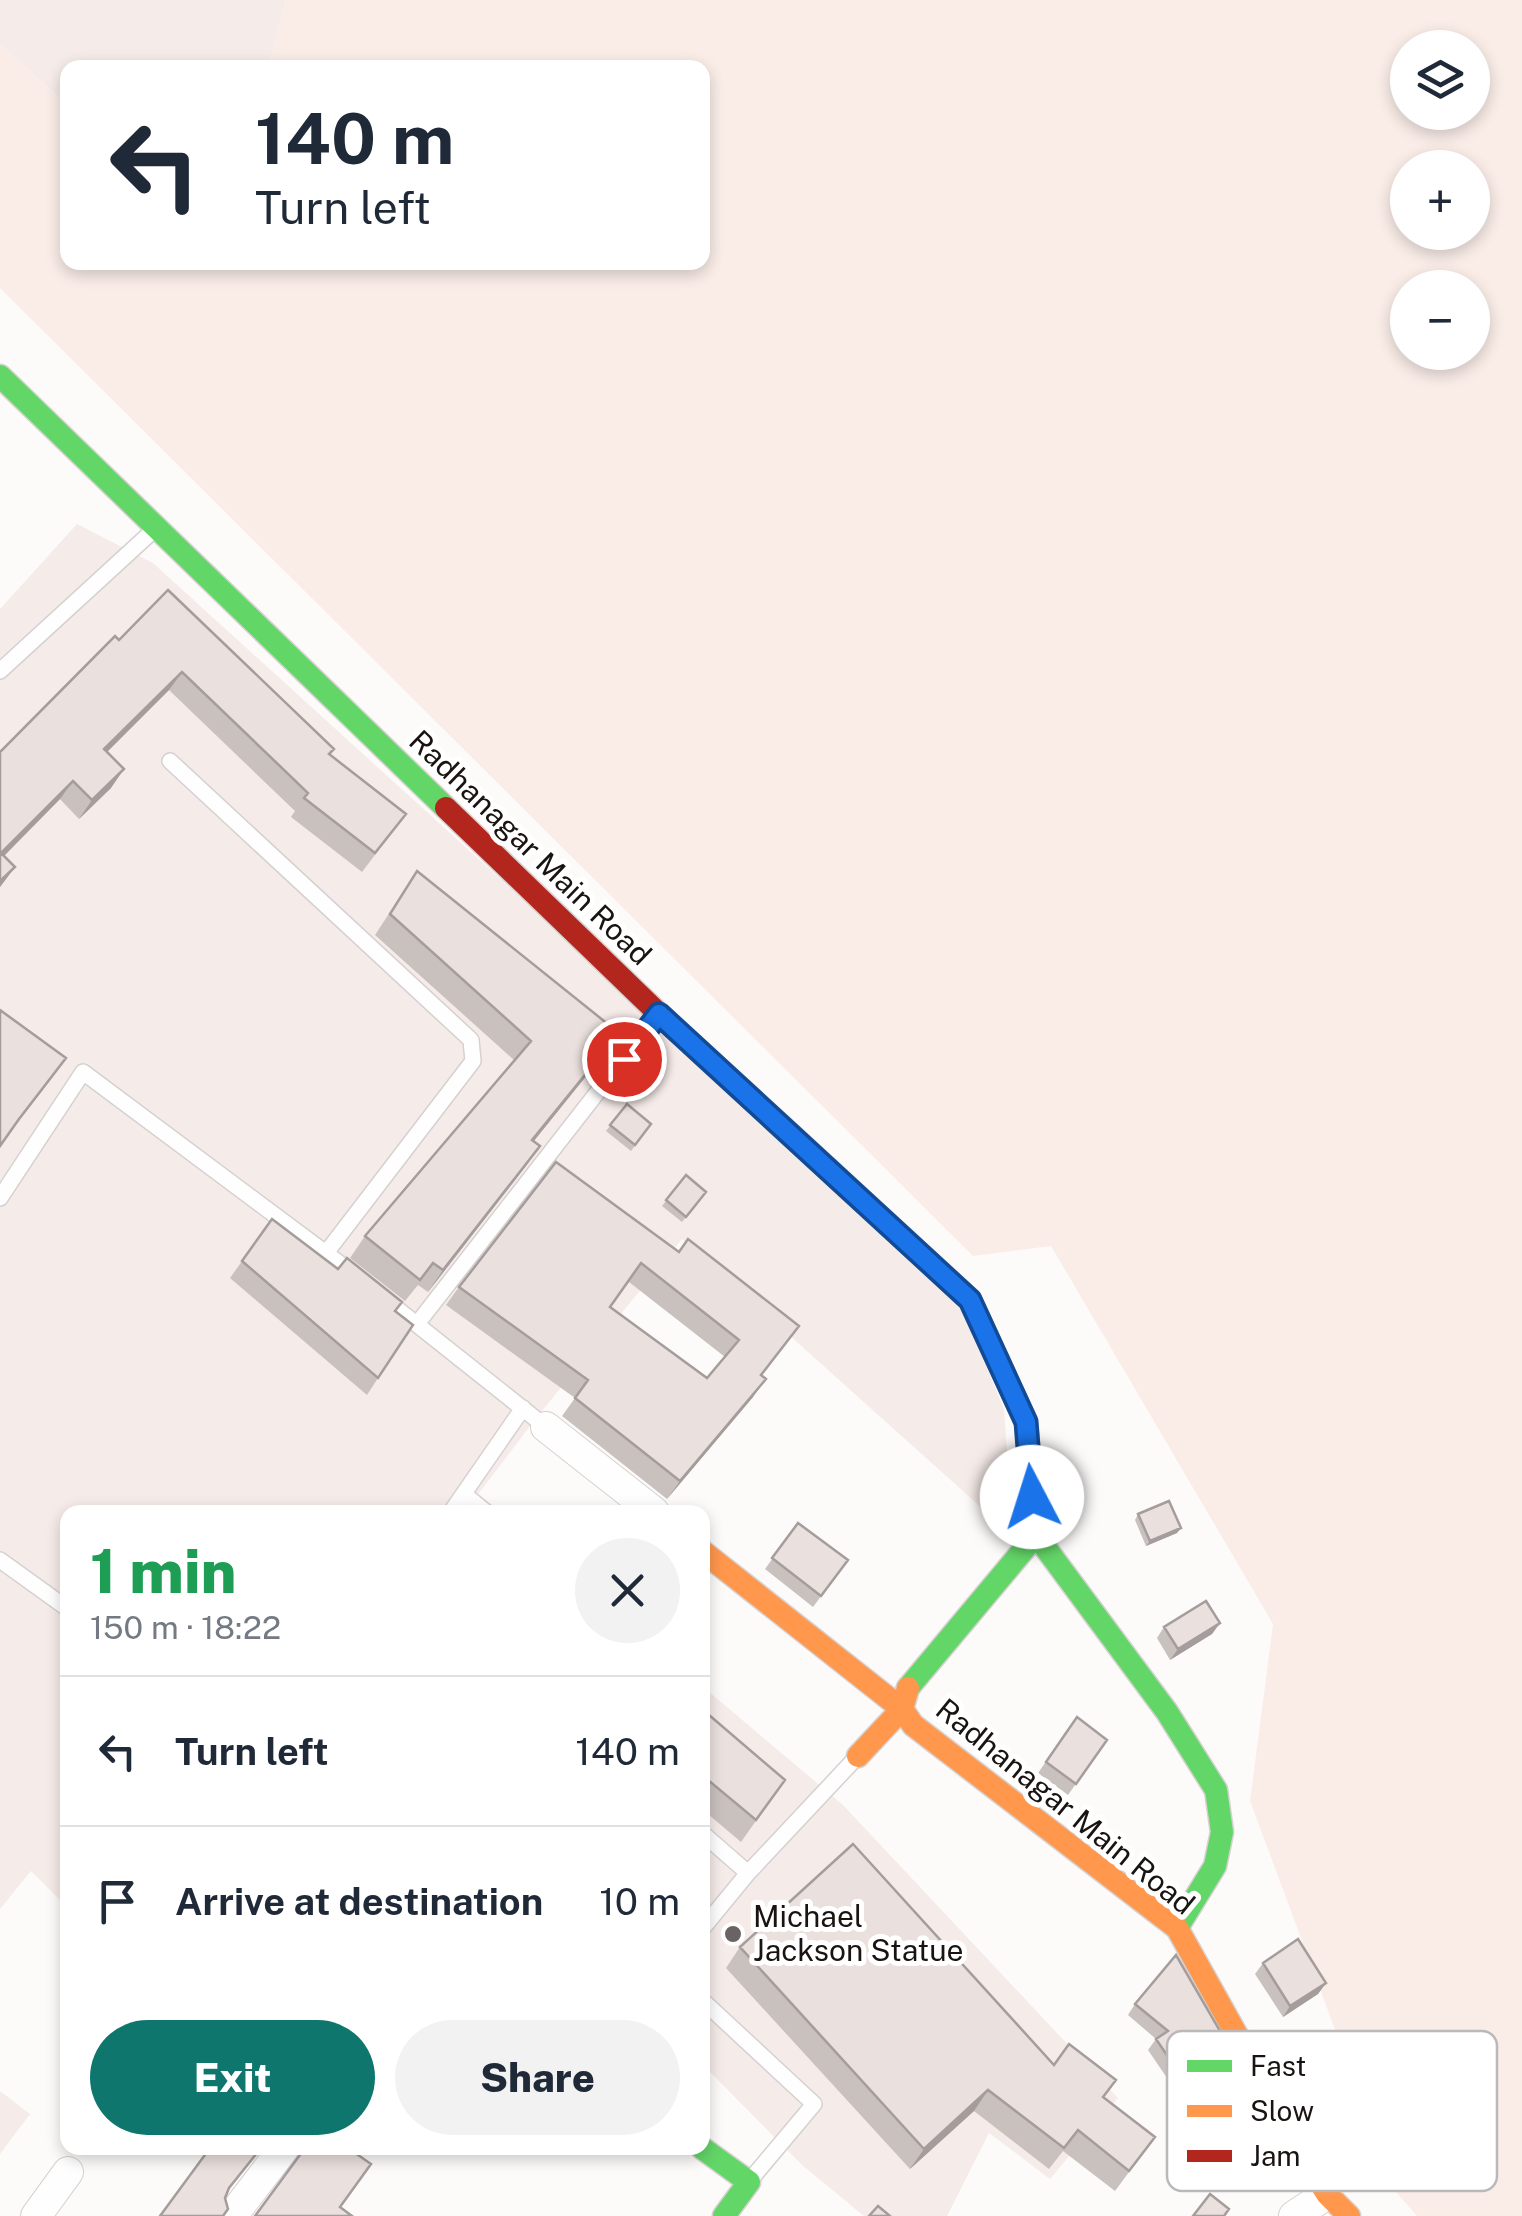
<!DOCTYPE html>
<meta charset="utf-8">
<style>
body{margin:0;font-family:"Public Sans",sans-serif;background:#f2f2f3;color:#1f2937;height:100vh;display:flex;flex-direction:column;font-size:38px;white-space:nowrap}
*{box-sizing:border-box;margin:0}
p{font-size:32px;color:#747a83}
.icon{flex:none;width:55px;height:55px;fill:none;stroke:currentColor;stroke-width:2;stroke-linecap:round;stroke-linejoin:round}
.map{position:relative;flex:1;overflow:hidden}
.panel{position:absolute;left:60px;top:1505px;width:650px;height:650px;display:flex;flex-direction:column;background:#fff;border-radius:20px;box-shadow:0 5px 15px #0003}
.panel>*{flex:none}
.guide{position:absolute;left:60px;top:60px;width:650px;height:210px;border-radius:20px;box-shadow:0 5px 15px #0003;background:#fff;color:#1f2937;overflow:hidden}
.buttons{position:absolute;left:1390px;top:30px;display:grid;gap:20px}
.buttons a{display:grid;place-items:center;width:100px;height:100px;border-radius:50%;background:#fff;box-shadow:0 5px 15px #0003;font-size:50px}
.pin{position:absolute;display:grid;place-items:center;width:85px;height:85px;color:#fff;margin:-42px;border:5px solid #fff;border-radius:50%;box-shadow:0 2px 10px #0007}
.me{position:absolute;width:110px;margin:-55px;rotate:355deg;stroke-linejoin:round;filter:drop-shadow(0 0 8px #0008)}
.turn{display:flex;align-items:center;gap:35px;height:210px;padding:0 30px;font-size:45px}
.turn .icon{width:130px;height:130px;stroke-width:2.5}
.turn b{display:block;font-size:70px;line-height:85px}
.round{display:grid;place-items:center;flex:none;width:105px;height:105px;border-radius:52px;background:#f2f2f3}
.head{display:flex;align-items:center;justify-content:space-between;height:170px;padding:0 30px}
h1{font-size:60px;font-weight:800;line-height:75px;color:#1e9e55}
.action{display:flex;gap:20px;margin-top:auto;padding:20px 30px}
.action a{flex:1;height:115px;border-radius:60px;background:#0f766e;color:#fff;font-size:40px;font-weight:800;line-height:115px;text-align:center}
.action a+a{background:#f2f2f3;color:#1f2937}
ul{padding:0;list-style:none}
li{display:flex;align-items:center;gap:30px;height:150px;padding:0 30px;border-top:2px solid #e0e1e3}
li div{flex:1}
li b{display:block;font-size:38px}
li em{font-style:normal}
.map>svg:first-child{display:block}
</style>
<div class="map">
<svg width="1522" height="2216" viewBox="0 0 1522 2216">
<rect width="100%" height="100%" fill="#fdfbfa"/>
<path fill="#f5ebe8" d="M 0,0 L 286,0 L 268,67 L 68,68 L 67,105 L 0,44 Z
M 77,524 L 153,563 L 956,1293 L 1004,1409 L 1013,1536 L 682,1239 L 537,1417 L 476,1497 L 494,1512 L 68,1512 L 67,1907 L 31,1871 L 0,1909 L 0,609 Z
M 702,1686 L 843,1805 L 1118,2098 L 1050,2179 L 989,2133 L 947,2216 L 864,2216 L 802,2165 L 703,2065 Z
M 0,2091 L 30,2114 L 0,2154 Z"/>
<path fill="#faede8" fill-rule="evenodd" d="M 286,0 L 1522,0 L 1522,2216 L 1417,2216 L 1395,2191 L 1250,1801 L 1273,1624 L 1051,1246 L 973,1256 L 0,288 L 0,44 L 67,105 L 68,262 L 702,262 L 702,68 L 268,67 ZM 1408,48 L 1472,48 L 1472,112 L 1408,112 ZM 1408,168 L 1472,168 L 1472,232 L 1408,232 ZM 1408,288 L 1472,288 L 1472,352 L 1408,352 Z"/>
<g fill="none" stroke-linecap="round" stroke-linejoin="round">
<defs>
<path id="lane" d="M 0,671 L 156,528
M 170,761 L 471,1040 L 473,1061 L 326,1253
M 0,1198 L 83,1072 L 355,1275
M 381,1296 L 546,1427
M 417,1324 L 656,1017
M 464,1494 L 486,1512
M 451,1512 L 523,1408
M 0,1560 L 68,1609
M 702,1833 L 748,1873 L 702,1929
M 748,1873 L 855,1759
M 702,2000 L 814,2104 L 751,2179"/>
<path id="street" d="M 546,1427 L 654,1512
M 36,2216 L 68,2172
M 232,2216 L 284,2148
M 1294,2216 L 1327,2194"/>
<path id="fast" d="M 0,376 L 446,808
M 791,1135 L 970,1300 L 1026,1422 L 1036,1535 L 908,1688
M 1036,1535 L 1167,1712 L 1216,1790 L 1222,1832 L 1215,1866 L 1177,1928
M 702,2148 L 749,2182 L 724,2216"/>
<path id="slow" d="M 702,1551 L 902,1709 L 858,1756
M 908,1688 L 902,1709 L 913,1725 L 1177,1928 L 1315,2175 L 1327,2194 L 1349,2216"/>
<path id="jam" d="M 446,808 L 659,1014 L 791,1135"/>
</defs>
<use href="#lane" stroke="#d5d1d0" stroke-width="18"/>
<use href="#street" stroke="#d5d1d0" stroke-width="32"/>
<use href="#fast" stroke="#d5d1d0" stroke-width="25"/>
<use href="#slow" stroke="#d5d1d0" stroke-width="25"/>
<use href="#jam" stroke="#d5d1d0" stroke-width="25"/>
<use href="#lane" stroke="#fffefe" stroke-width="15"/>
<use href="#street" stroke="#fffefe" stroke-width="30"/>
<use href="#fast" stroke="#63d668" stroke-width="22"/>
<use href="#slow" stroke="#ff974d" stroke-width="22"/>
<use href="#jam" stroke="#b3261e" stroke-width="22"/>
</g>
<path fill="#c9c1be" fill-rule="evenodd" d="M 168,590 L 330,755 L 406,814 L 362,872 L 291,817 L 295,811 L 169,690 L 107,752 L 111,788 L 79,819 L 60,799 L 4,856 L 15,867 L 0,887 L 0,752 L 119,640 Z
M 417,871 L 619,1033 L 604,1054 L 533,1141 L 540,1146 L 525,1167 L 428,1292 L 418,1285 L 405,1301 L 350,1258 L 365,1236 L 514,1060 L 375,935 Z
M 627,1104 L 651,1124 L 631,1151 L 606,1131 Z
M 686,1175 L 706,1192 L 682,1222 L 662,1206 Z
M 272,1219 L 395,1312 L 378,1378 L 367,1395 L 230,1278 Z
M 679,1252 L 799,1326 L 762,1375 L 753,1397 L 667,1499 L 562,1416 L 575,1398 L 446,1305 L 459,1287 ZM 629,1282 L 725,1357 L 707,1378 L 610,1307 Z
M 1138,1514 L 1177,1533 L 1146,1546 L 1135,1520 Z
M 798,1523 L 848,1560 L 813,1607 L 765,1569 Z
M 1220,1623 L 1212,1634 L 1170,1660 L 1157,1638 L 1164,1627 Z
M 702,1709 L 785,1780 L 741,1842 L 702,1809 Z
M 1077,1717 L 1107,1740 L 1068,1795 L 1038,1773 Z
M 740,1947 L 1054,2065 L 1104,2097 L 1155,2137 L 1115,2191 L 1063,2151 L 1049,2169 L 974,2111 L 910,2169 L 726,1968 Z
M 1263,1963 L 1326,1983 L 1318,1994 L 1283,2017 L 1255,1974 Z
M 1135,2004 L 1224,2038 L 1216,2049 L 1169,2081 L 1148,2050 L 1156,2039 L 1128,2015 Z
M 1319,2065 L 1365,2091 L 1330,2110 L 1311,2076 Z
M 1272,2125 L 1264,2136 L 1226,2170 L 1209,2152 L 1217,2141 Z"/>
<path fill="#a49d9b" d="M 182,672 L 169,690 L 91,768 L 104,749 Z
M 124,769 L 111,788 L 79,819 L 92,800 Z
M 73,781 L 60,799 L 0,860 L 0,855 Z
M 15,867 L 0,887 L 0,881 Z
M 619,1033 L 604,1054 L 517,1162 L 532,1140 Z
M 66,1058 L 51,1079 L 4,1140 L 19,1119 Z
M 540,1146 L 525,1167 L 428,1292 L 443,1270 Z
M 766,1379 L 753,1397 L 667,1499 L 680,1481 Z
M 1181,1528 L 1177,1533 L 1146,1546 L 1150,1541 Z
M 1220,1623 L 1212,1634 L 1170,1660 L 1178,1649 Z
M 1326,1983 L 1318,1994 L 1283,2017 L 1290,2006 Z
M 1224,2038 L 1216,2049 L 1169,2081 L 1177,2070 Z
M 1373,2080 L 1365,2091 L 1330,2110 L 1338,2099 Z
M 988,2090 L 974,2111 L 910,2169 L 924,2149 Z
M 1272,2125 L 1264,2136 L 1226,2170 L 1234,2159 Z"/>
<path fill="#eae0dd" stroke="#a49d9b" stroke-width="2.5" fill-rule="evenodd" d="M 168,590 L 334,749 L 329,754 L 406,814 L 375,853 L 304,798 L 308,793 L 182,672 L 104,749 L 124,769 L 92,800 L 73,781 L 1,853 L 15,867 L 0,881 L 0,752 L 115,636 L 119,640 Z
M 417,871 L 619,1033 L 532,1140 L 540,1146 L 443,1270 L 433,1263 L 420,1280 L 365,1236 L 531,1041 L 390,914 Z
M 0,1010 L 66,1058 L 19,1119 L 0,1146 Z
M 627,1104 L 651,1124 L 635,1145 L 610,1125 Z
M 556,1162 L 679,1252 L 688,1239 L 799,1326 L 761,1375 L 766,1379 L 680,1481 L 575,1398 L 588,1380 L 459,1287 ZM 641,1263 L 739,1340 L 707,1378 L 610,1307 Z
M 686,1175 L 706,1192 L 686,1217 L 666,1200 Z
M 272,1219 L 338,1269 L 347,1258 L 402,1302 L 395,1311 L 413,1325 L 378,1378 L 242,1261 Z
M 1169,1501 L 1181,1528 L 1150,1541 L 1138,1514 Z
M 798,1523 L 848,1560 L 821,1596 L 772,1558 Z
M 1206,1601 L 1220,1623 L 1178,1649 L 1164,1627 Z
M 702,1709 L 785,1780 L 756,1820 L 702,1775 Z
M 1077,1717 L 1107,1740 L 1076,1784 L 1046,1762 Z
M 853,1844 L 1054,2065 L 1069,2044 L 1116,2080 L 1103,2097 L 1155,2137 L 1129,2171 L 1078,2130 L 1064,2148 L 988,2090 L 924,2149 L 740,1947 Z
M 1298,1939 L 1326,1983 L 1290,2006 L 1263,1963 Z
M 1176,1955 L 1224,2038 L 1177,2070 L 1156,2039 L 1168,2031 L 1135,2004 Z
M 210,2148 L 261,2148 L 229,2188 L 225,2198 L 228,2209 L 223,2216 L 160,2216 Z
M 305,2148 L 318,2149 L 319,2148 L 348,2148 L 371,2164 L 340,2207 L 352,2216 L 255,2216 Z
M 1210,2194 L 1229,2209 L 1224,2216 L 1193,2216 Z
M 878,2206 L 890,2216 L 869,2216 Z"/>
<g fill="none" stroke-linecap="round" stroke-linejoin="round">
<defs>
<path id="route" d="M 624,1059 L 659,1014 L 970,1300 L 1026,1422 L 1032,1497"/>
</defs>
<use href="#route" stroke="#114b97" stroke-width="25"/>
<use href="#route" stroke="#1a73e8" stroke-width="18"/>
</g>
<circle fill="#696463" stroke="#fff" stroke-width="4" cx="733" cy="1934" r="10"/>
<g text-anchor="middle" stroke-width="10" stroke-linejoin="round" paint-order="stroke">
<g font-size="30" fill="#191311" stroke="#fff">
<text transform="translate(530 848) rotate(44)" y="10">Radhanagar Main Road</text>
<text transform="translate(1065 1807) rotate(39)" y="10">Radhanagar Main Road</text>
</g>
<g font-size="30" fill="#191311" stroke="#fff" text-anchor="start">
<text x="753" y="1927">Michael<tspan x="753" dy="34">Jackson Statue</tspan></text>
</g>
</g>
<rect x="1167" y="2031" width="330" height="160" rx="15" fill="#fff" stroke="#bab8b8" stroke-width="2.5"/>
<rect x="1187" y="2060" width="45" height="12" fill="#63d668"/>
<rect x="1187" y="2105" width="45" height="12" fill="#ff974d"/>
<rect x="1187" y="2150" width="45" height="12" fill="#b3261e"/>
<g font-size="28" fill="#191311">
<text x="1250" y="2076">Fast</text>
<text x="1250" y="2121">Slow</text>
<text x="1250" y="2166">Jam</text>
</g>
</svg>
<div class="buttons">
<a><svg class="icon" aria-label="layers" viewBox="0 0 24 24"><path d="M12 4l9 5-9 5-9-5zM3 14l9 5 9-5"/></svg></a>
<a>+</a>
<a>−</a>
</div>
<div class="pin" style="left:624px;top:1059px;background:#d93025"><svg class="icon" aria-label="arrive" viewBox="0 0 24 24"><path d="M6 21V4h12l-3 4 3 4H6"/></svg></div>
<svg class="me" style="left:1032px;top:1497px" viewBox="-20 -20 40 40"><circle r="19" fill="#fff"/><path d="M0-13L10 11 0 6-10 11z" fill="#1a73e8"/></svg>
<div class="guide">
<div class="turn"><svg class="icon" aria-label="left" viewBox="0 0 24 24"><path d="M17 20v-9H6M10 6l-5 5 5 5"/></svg><div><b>140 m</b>Turn left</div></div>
</div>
<section class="panel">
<div class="head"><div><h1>1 min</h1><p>150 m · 18:22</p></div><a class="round"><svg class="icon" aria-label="close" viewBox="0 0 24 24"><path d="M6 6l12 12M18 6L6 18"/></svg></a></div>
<ul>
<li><svg class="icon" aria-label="left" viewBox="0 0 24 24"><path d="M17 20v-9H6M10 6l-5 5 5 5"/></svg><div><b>Turn left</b></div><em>140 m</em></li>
<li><svg class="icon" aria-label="arrive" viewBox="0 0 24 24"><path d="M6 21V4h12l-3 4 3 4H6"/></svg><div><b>Arrive at destination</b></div><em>10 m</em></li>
</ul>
<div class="action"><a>Exit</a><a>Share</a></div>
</section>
</div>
